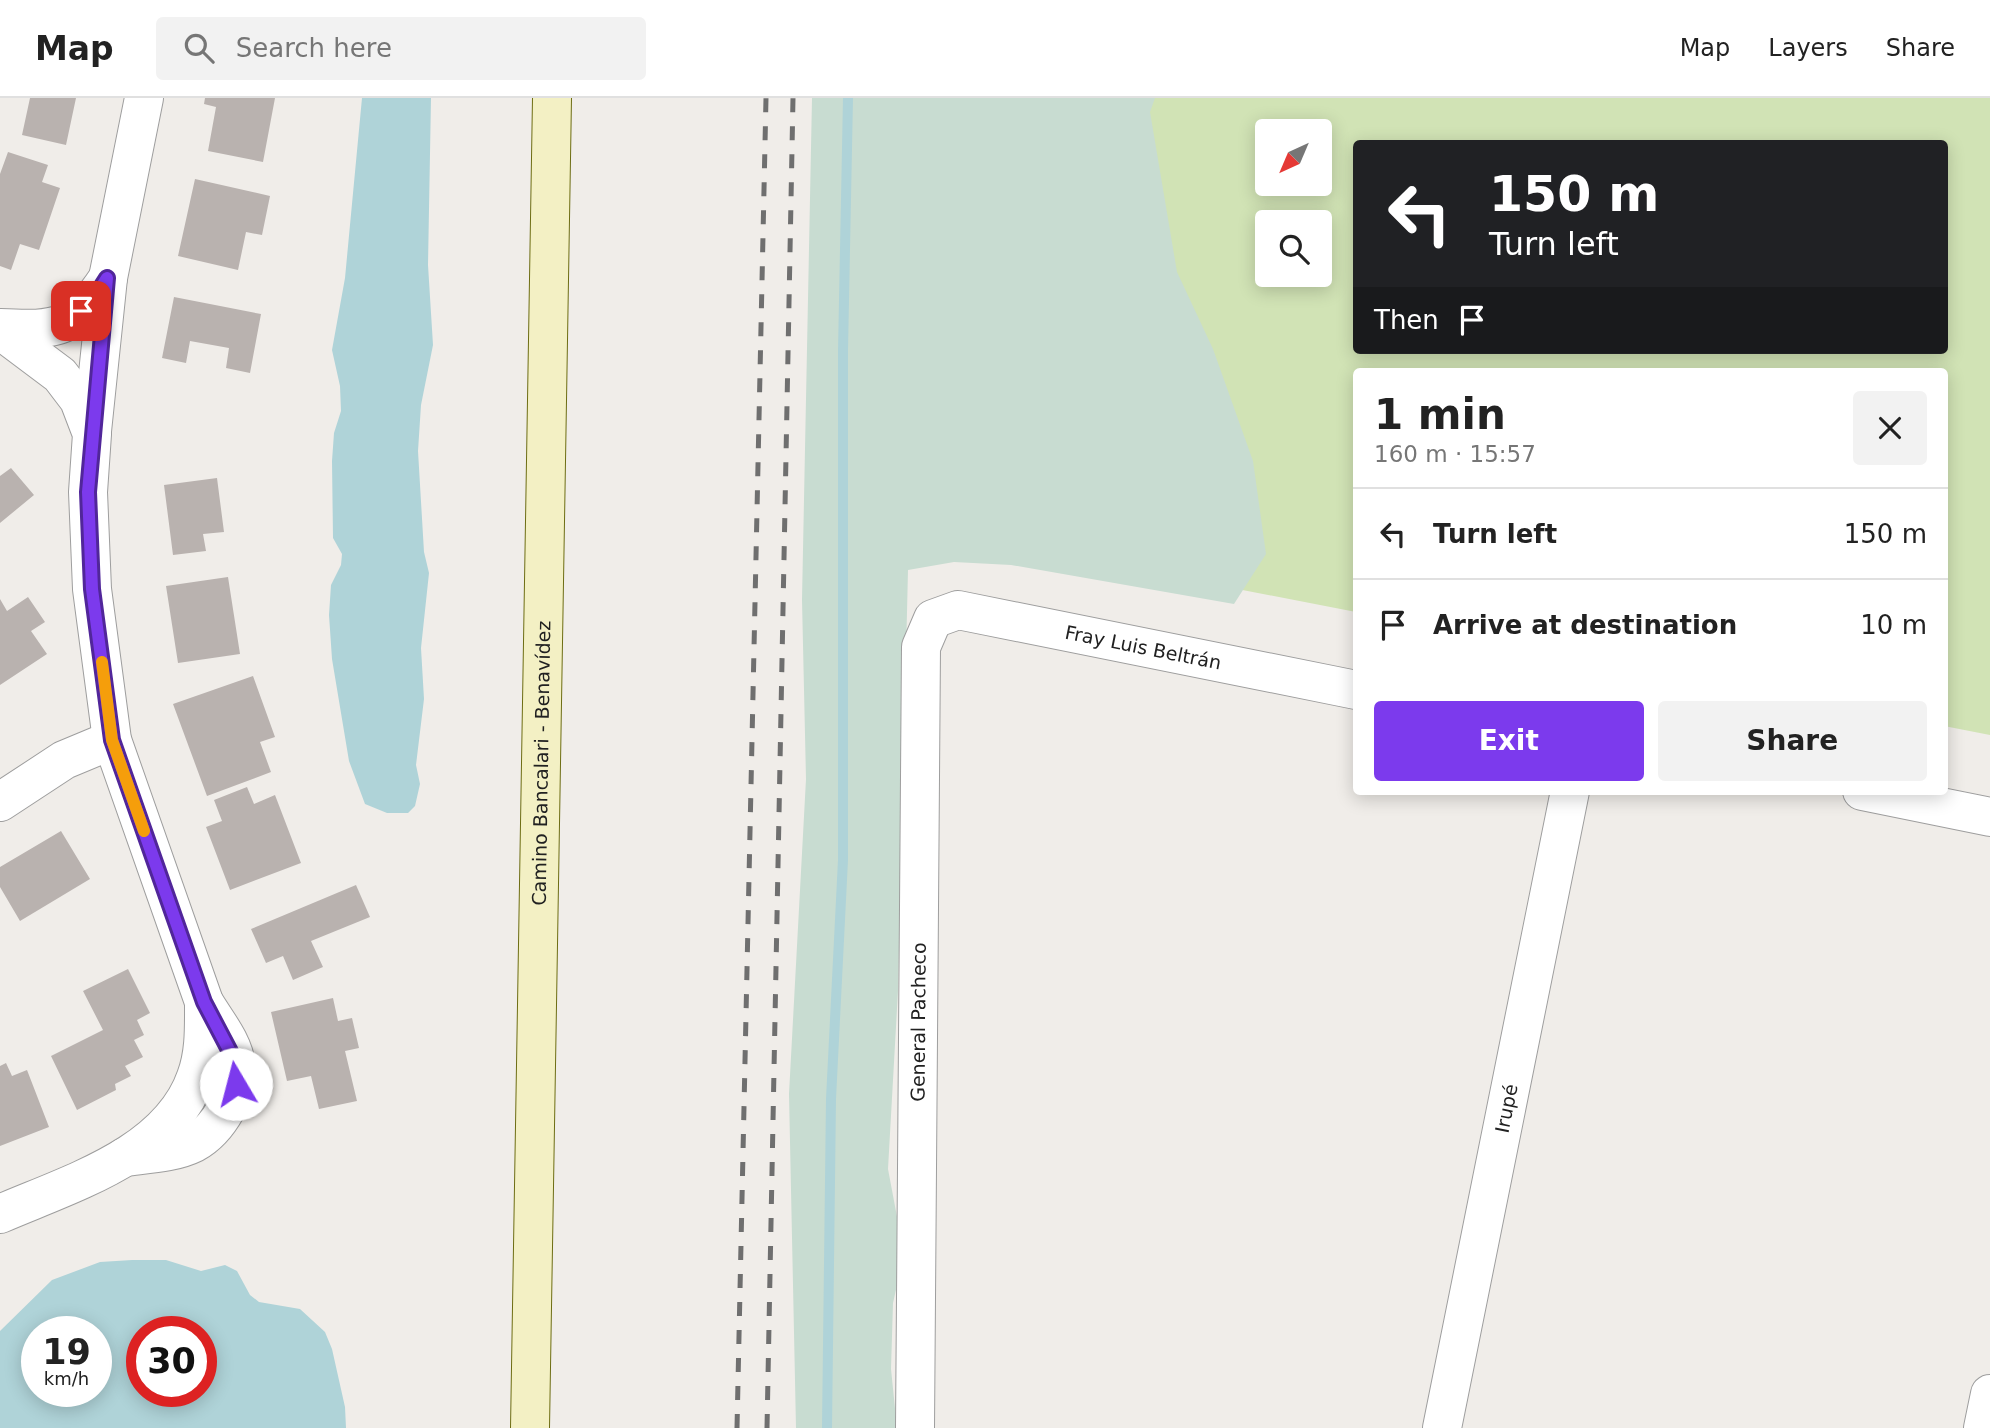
<!DOCTYPE html>
<meta charset="utf-8">
<style>
body{margin:0;font-family:"DejaVu Sans",sans-serif;background:#f2f2f2;color:#222;height:100vh;display:flex;flex-direction:column;font-size:26px;white-space:nowrap}
*{box-sizing:border-box;margin:0}
p{font-size:23px;color:#767676}
.icon{flex:none;width:38px;height:38px;fill:none;stroke:currentColor;stroke-width:2;stroke-linecap:round;stroke-linejoin:round}
.map{position:relative;flex:1;overflow:hidden}
.details{position:absolute;left:1353px;top:270px;width:595px;height:427px;display:flex;flex-direction:column;background:#fff;border-radius:7px;box-shadow:0 4px 18px #0003}
.details>*{flex:none}
.hud{position:absolute;left:1353px;top:42px;width:595px;height:214px;border-radius:7px;box-shadow:0 4px 18px #0003;background:#202124;color:#fff;overflow:hidden}
.needle{width:46px;rotate:224deg}
.tools{position:absolute;left:1255px;top:21px;display:grid;gap:14px}
.tools a{display:grid;place-items:center;width:77px;height:77px;border-radius:7px;background:#fff;box-shadow:0 4px 18px #0003;font-size:35px}
.speed{position:absolute;left:21px;top:1218px;display:flex;gap:14px;font-size:35px;font-weight:700;text-align:center}
.speed>*{display:grid;place-content:center;width:91px;height:91px;border-radius:50%;background:#fff;box-shadow:0 4px 18px #0003;line-height:1}
.speed small{font-size:18px;font-weight:400}
.speed .limit{border:10px solid #d22;background:#fff;color:#111}
.pin{position:absolute;display:grid;place-items:center;width:60px;height:60px;color:#fff;margin:-30px;border-radius:14px;box-shadow:0 4px 10px #0006}
.me{position:absolute;width:77px;margin:-38px;rotate:352deg;stroke-linejoin:round;filter:drop-shadow(0 0 5px #0008)}
.turn{display:flex;align-items:center;gap:24px;height:147px;padding:0 21px;font-size:32px}
.turn .icon{width:91px;height:91px;stroke-width:2.5}
.turn b{display:block;font-size:49px;line-height:60px}
.then{display:flex;align-items:center;height:66px;padding:0 21px;background:#0003;gap:14px;font-size:26px}
.round{display:grid;place-items:center;flex:none;width:74px;height:74px;border-radius:7px;background:#f2f2f2}
.headline{display:flex;align-items:center;justify-content:space-between;height:119px;padding:0 21px}
h1{font-size:42px;font-weight:700;line-height:52px}
.cta{display:flex;gap:14px;margin-top:auto;padding:14px 21px}
.cta a{flex:1;height:80px;border-radius:7px;background:#7c3aed;color:#fff;font-size:28px;font-weight:700;line-height:80px;text-align:center}
.cta a+a{background:#f2f2f2;color:#222}
ul{padding:0;list-style:none}
li{display:flex;align-items:center;gap:21px;height:91px;padding:0 21px;border-top:2px solid #e0e0e0}
li div{flex:1}
li b{display:block;font-size:26px}
li em{font-style:normal}
header{display:flex;align-items:center;gap:42px;box-sizing:border-box;height:98px;padding:0 35px;background:#fff;border-bottom:2px solid #e0e0e0}
header strong{font-size:33px}
nav{display:flex;gap:38px;margin-inline-start:auto;font-size:24px}
.search{width:490px;height:63px;background:#f2f2f2;display:flex;align-items:center;gap:18px;box-sizing:border-box;padding:0 24px;border-radius:7px;color:#767676;font-size:26px}
.map>svg:first-child{display:block}
</style>
<header>
<strong>Map</strong>
<div class="search"><svg class="icon" aria-label="search" viewBox="0 0 24 24"><circle cx="10" cy="10" r="6"/><path d="M15 15l6 6"/></svg>Search here</div>
<nav><a>Map</a><a>Layers</a><a>Share</a></nav>
</header>
<div class="map">
<svg width="1990" height="1330" viewBox="0 0 1990 1330">
<rect width="100%" height="100%" fill="#f0ede9"/>
<path fill="#d1e3b5" fill-rule="evenodd" d="M 950,0 L 1990,0 L 1990,637 L 1944,628 L 1944,273 L 1356,273 L 1356,514 L 944,434 ZM 1267,33 L 1320,33 L 1320,86 L 1267,86 ZM 1356,46 L 1944,46 L 1944,252 L 1356,252 ZM 1267,124 L 1320,124 L 1320,177 L 1267,177 Z"/>
<path fill="#c8dcd1" d="M 812,0 L 1155,0 L 1150,14 L 1177,174 L 1213,251 L 1253,363 L 1266,456 L 1234,506 L 1011,467 L 954,464 L 908,472 L 898,893 L 888,1071 L 904,1156 L 893,1205 L 891,1271 L 897,1330 L 796,1330 L 789,996 L 806,681 L 802,502 Z"/>
<path fill="#afd3d8" fill-rule="evenodd" d="M 362,0 L 431,0 L 428,167 L 433,247 L 421,307 L 418,353 L 424,454 L 429,475 L 421,550 L 424,601 L 416,667 L 420,686 L 415,708 L 408,715 L 387,715 L 365,706 L 349,663 L 332,561 L 329,517 L 331,487 L 341,467 L 342,456 L 333,440 L 332,363 L 334,335 L 341,313 L 340,288 L 332,252 L 345,180 Z
M 132,1162 L 166,1162 L 201,1173 L 225,1167 L 237,1173 L 250,1197 L 259,1204 L 300,1211 L 325,1234 L 332,1251 L 345,1309 L 346,1330 L 0,1330 L 0,1233 L 52,1182 L 100,1164 ZM 37,1234 L 96,1234 L 96,1293 L 37,1293 ZM 142,1234 L 201,1234 L 201,1293 L 142,1293 Z"/>
<g fill="none" stroke-linecap="round" stroke-linejoin="round">
<path stroke="#afd3d8" stroke-width="10" d="M 827,1330 L 831,1001 L 843,762 L 843,253 L 848,0"/>
</g>
<path fill="#b9b2af" d="M 30,0 L 76,0 L 66,47 L 22,37 Z
M 205,0 L 275,0 L 263,64 L 208,53 L 216,9 L 204,6 Z
M 8,54 L 48,67 L 42,84 L 60,90 L 39,152 L 20,146 L 11,172 L 0,168 L 0,76 Z
M 195,81 L 270,98 L 262,137 L 246,134 L 238,172 L 178,158 Z
M 174,199 L 261,216 L 250,275 L 226,270 L 229,250 L 190,243 L 186,265 L 162,260 Z
M 11,370 L 34,397 L 0,425 L 0,378 Z
M 217,380 L 224,434 L 203,436 L 206,453 L 173,457 L 164,387 Z
M 228,479 L 240,556 L 178,565 L 166,488 Z
M 28,499 L 45,524 L 31,533 L 47,556 L 0,587 L 0,501 L 7,513 Z
M 253,578 L 275,639 L 260,644 L 271,674 L 207,698 L 173,606 Z
M 247,689 L 254,706 L 275,697 L 301,765 L 230,792 L 206,729 L 222,723 L 214,702 Z
M 61,733 L 90,781 L 20,823 L 0,789 L 0,769 Z
M 356,787 L 370,819 L 311,843 L 323,869 L 293,882 L 283,858 L 266,865 L 251,831 Z
M 128,871 L 150,915 L 137,922 L 144,937 L 134,942 L 143,959 L 125,968 L 131,978 L 115,986 L 116,992 L 77,1012 L 51,958 L 103,932 L 83,893 Z
M 333,900 L 338,923 L 352,920 L 359,950 L 345,953 L 357,1003 L 319,1011 L 311,978 L 287,983 L 271,914 Z
M 6,965 L 12,978 L 27,972 L 49,1029 L 0,1048 L 0,968 Z"/>
<g fill="none" stroke-linecap="round" stroke-linejoin="round">
<defs>
<g id="street">
<path d="M 0,230 C 58,233 74,231 108,180"/>
<path d="M 0,232 L 60,277 L 79,302 L 92,336 L 88,394 L 92,491 L 112,642 L 204,904 C 215,923 234,945 236,967 C 240,995 219,1031 194,1045 C 174,1055 148,1056 125,1059"/>
<path d="M 92,333 L 108,180 L 144,0"/>
<path d="M 1862,693 L 1990,719"/>
<path d="M 0,704 L 64,662 L 112,642"/>
<path d="M 0,1116 C 69,1086 169,1057 196,979 C 205,955 204,929 204,904"/>
<path id="s1" d="M 915,1330 L 921,549 L 933,521 L 958,512 L 1356,592"/>
<path id="s2" d="M 1442,1330 L 1570,693"/>
<path d="M 1983,1330 L 1990,1296"/>
</g>
<g id="secondary">
<path id="s3" d="M 530,1330 L 552,0"/>
</g>
</defs>
<use href="#street" stroke="#9e9e9e" stroke-width="40"/>
<use href="#secondary" stroke="#6d6d13" stroke-width="40"/>
<use href="#street" stroke="#fff" stroke-width="38"/>
<use href="#secondary" stroke="#f3f0c4" stroke-width="38"/>
<path stroke="#6f6f6f" stroke-width="5" stroke-dasharray="14 14" stroke-linecap="butt" d="M 737,1330 L 766,0
M 767,1330 L 793,0"/>
</g>
<g fill="none" stroke-linecap="round" stroke-linejoin="round">
<defs>
<path id="route" d="M 81,213 L 93,202 L 107,180 L 88,394 L 92,491 L 112,642 L 204,904 L 236,965 L 236,986"/>
</defs>
<use href="#route" stroke="#51269a" stroke-width="18"/>
<use href="#route" stroke="#7c3aed" stroke-width="12"/>
<path stroke="#f59e0b" stroke-width="12" d="M 102,564 L 112,642 L 144,733"/>
</g>
<g text-anchor="middle" stroke-width="5" stroke-linejoin="round" paint-order="stroke">
<g font-size="19" fill="#212121" stroke="#fff">
<text dy="7" stroke="none"><textPath href="#s1" startOffset="1027">Fray Luis Beltrán</textPath></text>
<text dy="7" stroke="none"><textPath href="#s3" startOffset="665">Camino Bancalari - Benavídez</textPath></text>
<text dy="7" stroke="none"><textPath href="#s1" startOffset="406">General Pacheco</textPath></text>
<text dy="7" stroke="none"><textPath href="#s2" startOffset="326">Irupé</textPath></text>
</g>
</g>
</svg>
<div class="tools">
<a><svg class="needle" viewBox="-14 -14 28 28"><path d="M0-13l5 13h-10z" fill="#e53935"/><path d="M0 13l5-13h-10z" fill="#767676"/></svg></a>
<a><svg class="icon" aria-label="search" viewBox="0 0 24 24"><circle cx="10" cy="10" r="6"/><path d="M15 15l6 6"/></svg></a>
</div>
<div class="speed"><div>19<small>km/h</small></div><div class="limit">30</div></div>
<div class="pin" style="left:81px;top:213px;background:#d93025"><svg class="icon" aria-label="arrive" viewBox="0 0 24 24"><path d="M6 21V4h12l-3 4 3 4H6"/></svg></div>
<svg class="me" style="left:236px;top:986px" viewBox="-20 -20 40 40"><circle r="19" fill="#fff"/><path d="M0-13L10 11 0 6-10 11z" fill="#7c3aed"/></svg>
<div class="hud">
<div class="turn"><svg class="icon" aria-label="left" viewBox="0 0 24 24"><path d="M17 20v-9H6M10 6l-5 5 5 5"/></svg><div><b>150 m</b>Turn left</div></div>
<div class="then">Then<svg class="icon" aria-label="arrive" viewBox="0 0 24 24"><path d="M6 21V4h12l-3 4 3 4H6"/></svg></div>
</div>
<section class="details">
<div class="headline"><div><h1>1 min</h1><p>160 m · 15:57</p></div><a class="round"><svg class="icon" aria-label="close" viewBox="0 0 24 24"><path d="M6 6l12 12M18 6L6 18"/></svg></a></div>
<ul>
<li><svg class="icon" aria-label="left" viewBox="0 0 24 24"><path d="M17 20v-9H6M10 6l-5 5 5 5"/></svg><div><b>Turn left</b></div><em>150 m</em></li>
<li><svg class="icon" aria-label="arrive" viewBox="0 0 24 24"><path d="M6 21V4h12l-3 4 3 4H6"/></svg><div><b>Arrive at destination</b></div><em>10 m</em></li>
</ul>
<div class="cta"><a>Exit</a><a>Share</a></div>
</section>
</div>
